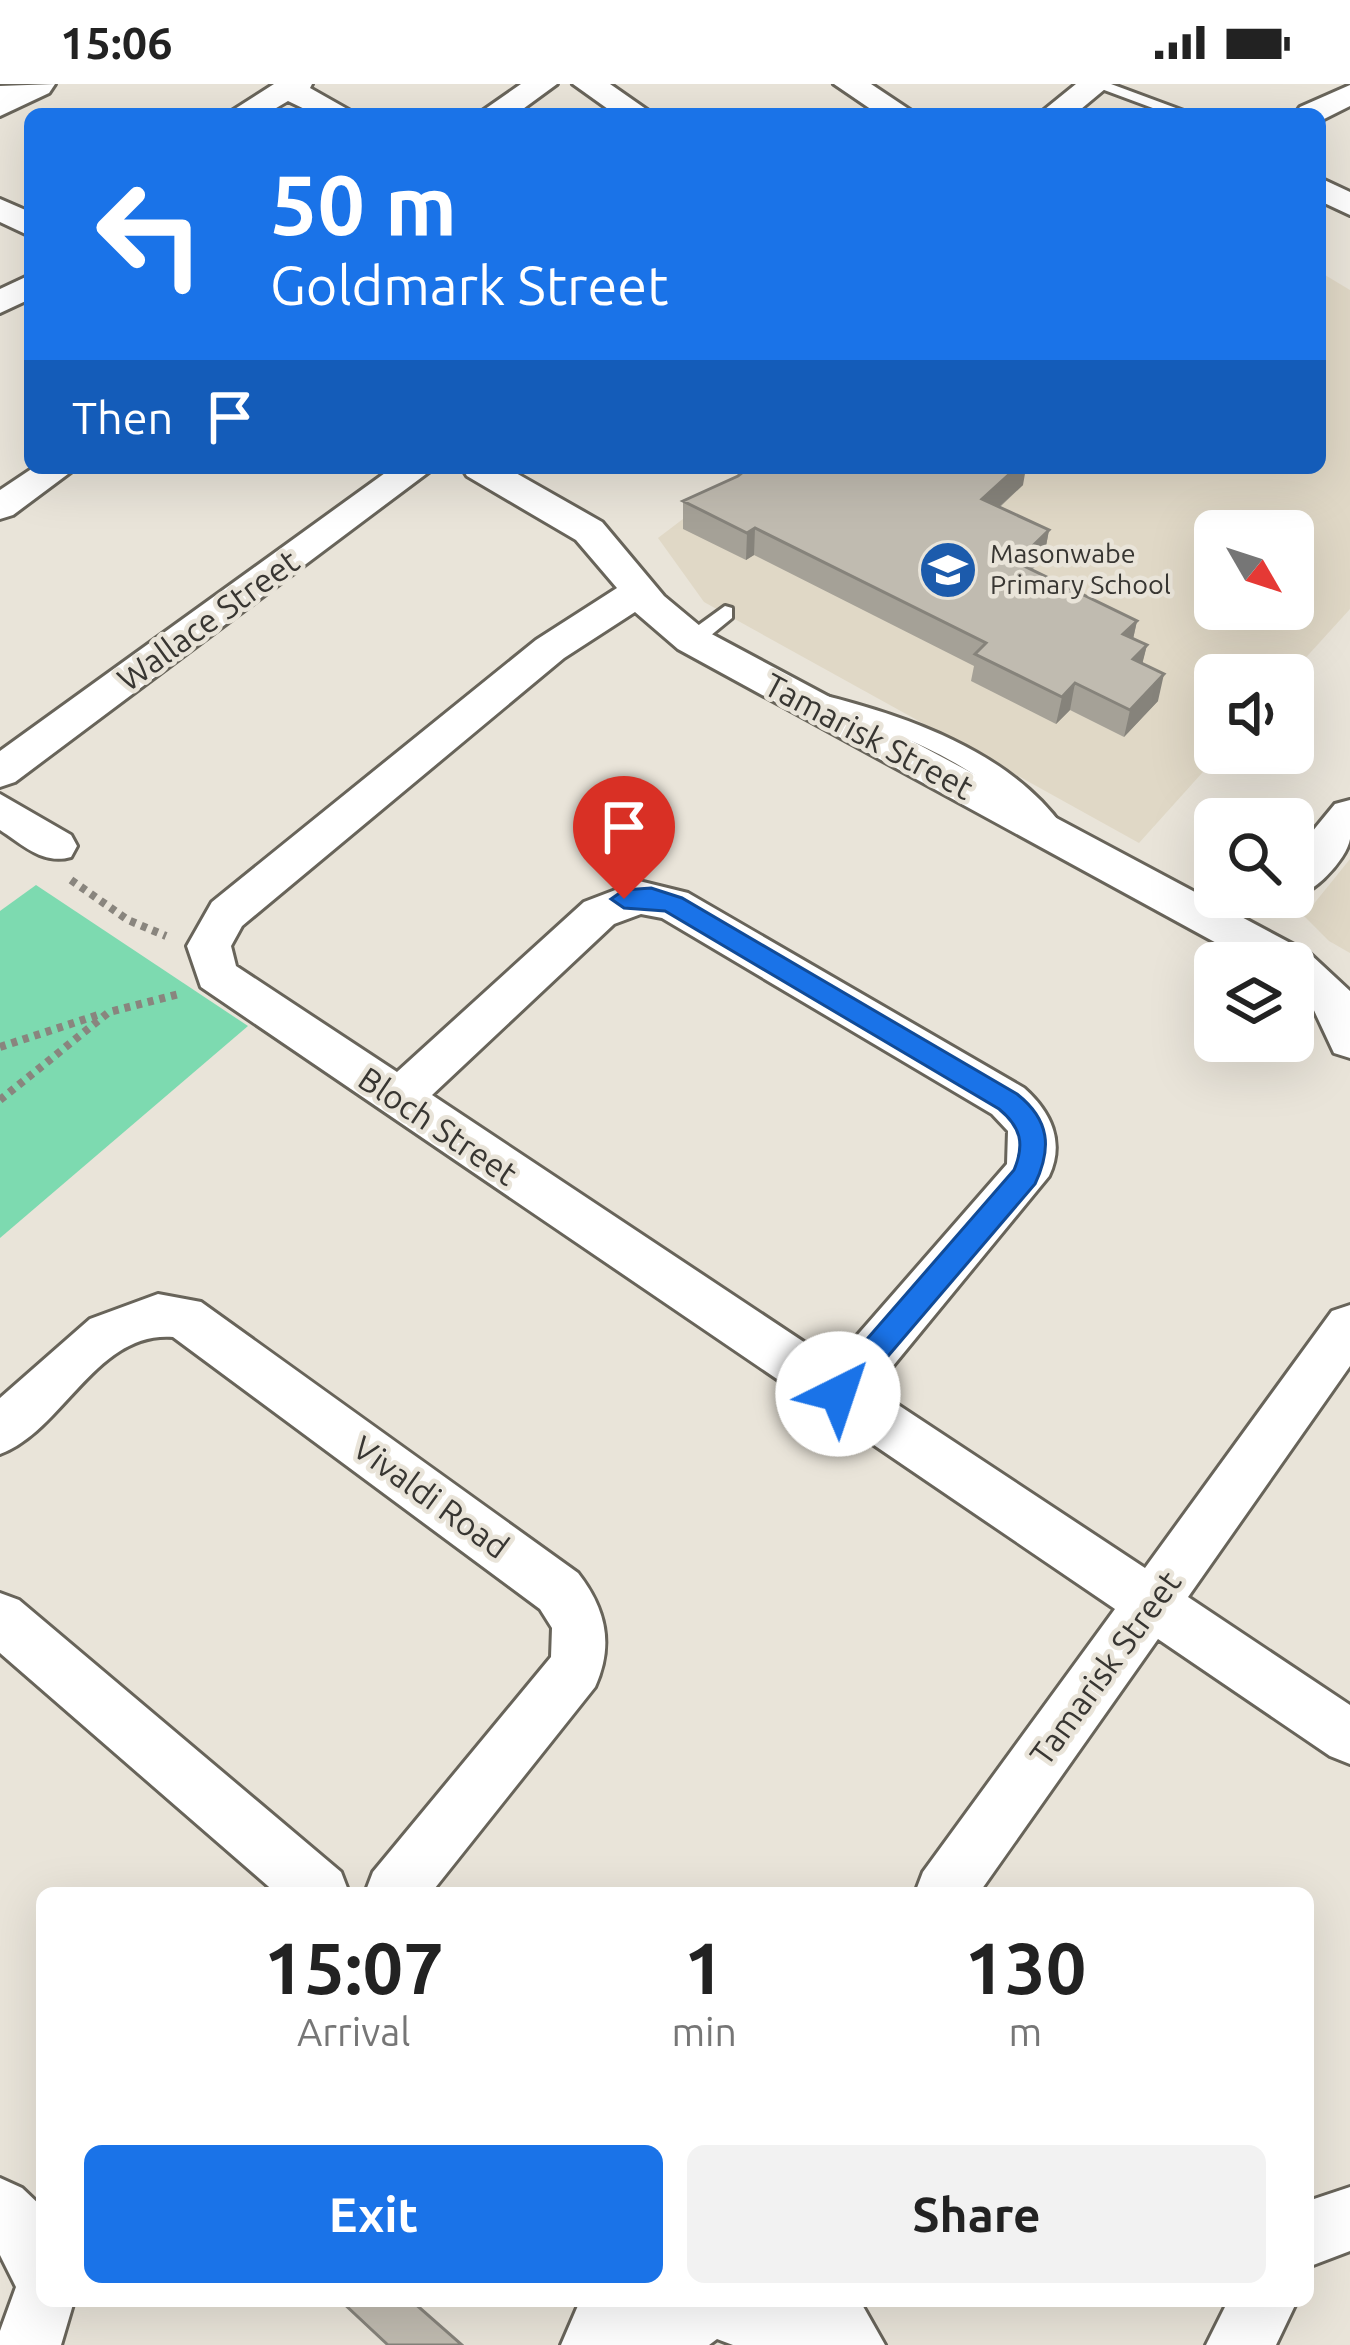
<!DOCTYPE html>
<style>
body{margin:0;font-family:Ubuntu,sans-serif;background:#f2f2f2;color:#222;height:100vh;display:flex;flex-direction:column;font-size:45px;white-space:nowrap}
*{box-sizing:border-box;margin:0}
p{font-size:39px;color:#767676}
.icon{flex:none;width:66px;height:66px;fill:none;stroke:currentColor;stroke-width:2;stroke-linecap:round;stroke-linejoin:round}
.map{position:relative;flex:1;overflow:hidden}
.side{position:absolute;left:36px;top:1803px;width:1278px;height:420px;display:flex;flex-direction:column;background:#fff;border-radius:18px;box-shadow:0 12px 48px #0002}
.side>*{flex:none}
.hud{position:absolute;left:24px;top:24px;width:1302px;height:366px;border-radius:18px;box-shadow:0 12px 48px #0002;background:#1a73e8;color:#fff;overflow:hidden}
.needle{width:78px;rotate:129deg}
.controls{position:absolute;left:1194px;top:426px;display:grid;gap:24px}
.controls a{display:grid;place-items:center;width:120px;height:120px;border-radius:18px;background:#fff;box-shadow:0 12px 48px #0002;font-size:60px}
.pin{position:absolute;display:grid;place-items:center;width:102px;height:102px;color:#fff;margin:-123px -51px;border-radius:50% 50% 50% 0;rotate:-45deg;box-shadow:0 0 12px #0007}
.pin .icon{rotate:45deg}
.me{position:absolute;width:132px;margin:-66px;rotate:41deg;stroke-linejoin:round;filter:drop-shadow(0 0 9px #0008)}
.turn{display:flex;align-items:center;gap:42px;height:252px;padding:0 48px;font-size:54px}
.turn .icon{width:156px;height:156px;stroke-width:2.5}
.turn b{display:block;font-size:84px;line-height:102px}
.then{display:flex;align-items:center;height:114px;padding:0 48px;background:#0003;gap:24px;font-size:45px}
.eta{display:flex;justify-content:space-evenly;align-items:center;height:204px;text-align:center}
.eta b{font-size:72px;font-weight:600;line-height:84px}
.action{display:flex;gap:24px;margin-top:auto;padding:24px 48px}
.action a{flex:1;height:138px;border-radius:18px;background:#1a73e8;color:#fff;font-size:48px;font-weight:600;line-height:138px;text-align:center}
.action a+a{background:#f2f2f2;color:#222}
.status{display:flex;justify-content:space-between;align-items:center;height:84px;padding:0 60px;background:#fff;direction:ltr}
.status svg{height:33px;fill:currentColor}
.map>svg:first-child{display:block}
</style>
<div class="status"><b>15:06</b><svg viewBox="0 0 49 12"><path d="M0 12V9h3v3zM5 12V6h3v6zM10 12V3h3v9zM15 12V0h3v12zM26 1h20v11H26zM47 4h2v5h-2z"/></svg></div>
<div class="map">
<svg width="1350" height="2261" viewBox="0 0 1350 2261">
<rect width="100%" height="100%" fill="#e9e4d9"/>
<path fill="#e0d8c6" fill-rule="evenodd" d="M 1320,188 L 1350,206 L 1350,525 L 1290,591 L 1215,591 L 1215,669 L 1220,669 L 1139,759 L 704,518 L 658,454 L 750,384 L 1320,384 ZM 1215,447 L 1293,447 L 1293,525 L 1215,525 Z
M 1350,775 L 1350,869 L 1329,857 L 1304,832 Z"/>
<path fill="#7ddab0" d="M 36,801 L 248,942 L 0,1154 L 0,827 Z"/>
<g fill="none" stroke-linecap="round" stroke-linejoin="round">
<defs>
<path id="lane" d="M 1088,0 L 1111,0 L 1192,30 L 1169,30 Z
M 725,522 L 732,524 L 732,534 L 699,561 L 685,561 L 685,551 Z
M 818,610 C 904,631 1009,667 1063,743 L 1059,748 L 1045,748 C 977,680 902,647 811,622 L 811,612 Z"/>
<path id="street" d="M 274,0 L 312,0 L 310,4 L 356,30 L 315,30 L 288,17 L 266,30 L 227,30 Z
M 521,0 L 557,0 L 516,30 L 478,30 Z
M 573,0 L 610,0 L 653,30 L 615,30 Z
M 834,0 L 871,0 L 916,30 L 878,30 Z
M 1076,0 L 1111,0 L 1075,30 L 1039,30 Z
M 1350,1 L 1350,22 L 1320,37 L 1320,30 L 1295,30 L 1300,23 Z
M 1320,94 L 1350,108 L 1350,131 L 1320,117 Z
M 0,115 L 30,128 L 30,152 L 0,138 Z
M 30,191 L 30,215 L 0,229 L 0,205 Z
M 33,384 L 76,384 L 13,431 L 0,435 L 0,406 Z
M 392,384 L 434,384 L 15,698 L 0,703 L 0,667 Z
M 462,384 L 507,384 L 602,438 L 664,512 L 706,547 L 1309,869 L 1350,907 L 1350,974 L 1334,969 L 1312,922 L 1293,906 L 1293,879 L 1253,879 L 678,565 L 635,528 L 564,574 L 242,842 L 231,862 L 236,882 L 397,988 L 584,818 L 639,797 L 688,809 L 1024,1004 C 1051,1028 1065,1058 1049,1092 L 874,1305 L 1145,1484 L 1332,1227 L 1350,1221 L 1350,1282 L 1188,1513 L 1350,1621 L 1350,1680 L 1330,1672 L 1158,1555 L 979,1809 L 915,1809 L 923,1788 L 1115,1525 L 201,903 L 187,862 L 212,818 L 536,556 L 617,504 L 576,456 L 467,392 ZM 641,830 L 662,834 L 992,1030 L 1008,1047 L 1007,1080 L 834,1278 L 432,1011 L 614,840 Z
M 0,710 L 71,751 L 77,762 L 71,773 C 43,781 23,761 0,746 Z
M 1350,716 C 1350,728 1350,743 1350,755 C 1347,776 1306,820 1283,813 L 1293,813 L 1293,771 L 1335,720 Z
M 158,1210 L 201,1218 L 578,1489 C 606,1525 614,1561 595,1603 L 431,1809 L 365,1809 L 373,1788 L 551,1573 L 552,1544 L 540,1525 L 173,1253 C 96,1247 63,1347 0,1370 L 0,1314 L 90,1235 Z
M 0,1509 L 19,1516 L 341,1788 L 349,1809 L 276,1809 L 0,1569 Z
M 0,2094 L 22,2104 L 42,2123 L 42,2217 L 74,2217 L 61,2261 L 0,2261 L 0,2247 L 16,2203 L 0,2171 Z
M 1350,2103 L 1350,2167 L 1308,2183 L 1308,2117 Z
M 580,2217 L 860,2217 L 885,2261 L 733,2261 L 717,2255 L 709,2261 L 561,2261 Z
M 1228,2217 L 1297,2217 L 1276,2261 L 1206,2261 Z"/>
<path id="secondary" d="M 55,0 L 49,9 L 0,32 L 0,2 Z"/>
</defs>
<use href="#lane" stroke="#68645a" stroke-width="6"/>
<use href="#street" stroke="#68645a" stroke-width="6"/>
<use href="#secondary" stroke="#68645a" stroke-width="6"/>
<path stroke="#89857e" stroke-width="8" stroke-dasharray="6 6" stroke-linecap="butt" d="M 71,796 L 128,836 L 166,852
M 0,963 L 101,930
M 0,1016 L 109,928 L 179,910"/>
<use href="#lane" fill="#fff" fill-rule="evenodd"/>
<use href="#street" fill="#fff" fill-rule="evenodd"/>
<use href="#secondary" fill="#fff" fill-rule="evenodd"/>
</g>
<path fill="#a5a197" d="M 738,392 L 1023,401 L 1000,423 L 1049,446 L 1044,473 L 1032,486 L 1137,537 L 1133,555 L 1147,561 L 1142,579 L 1158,617 L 1124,653 L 1070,626 L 1056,640 L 971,597 L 974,582 L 754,471 L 746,476 L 683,445 L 683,417 Z"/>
<path fill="#86837b" d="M 1015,384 L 1026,384 L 1023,401 L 978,442 L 982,415 Z
M 755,444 L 754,471 L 746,476 L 747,449 Z
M 1049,446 L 1044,473 L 1011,505 L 1016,478 Z
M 1137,537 L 1131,564 L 1123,550 Z
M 1147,561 L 1140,589 L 1133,575 Z
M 1164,590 L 1158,617 L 1124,653 L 1130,626 Z
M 1075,599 L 1070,626 L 1056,640 L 1062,613 Z"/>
<path fill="#c0bbb0" stroke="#86837b" stroke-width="3" d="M 748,384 L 1016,384 L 982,415 L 1049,446 L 1016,478 L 1137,537 L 1123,550 L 1147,561 L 1133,575 L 1164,590 L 1130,626 L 1075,599 L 1062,613 L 975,570 L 986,559 L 755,444 L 747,449 L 683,417 L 738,392 Z
M 341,2217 L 412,2217 L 462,2261 L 388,2261 Z"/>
<path fill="#1a73e8" stroke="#114b97" stroke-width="3" d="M 651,804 L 682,814 L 1017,1010 C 1050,1036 1052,1064 1035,1100 L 848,1319 L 838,1323 L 827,1319 L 823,1310 L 827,1301 L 1014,1086 C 1025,1060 1021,1043 999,1025 L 665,827 L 624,824 L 611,815 L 624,806 Z"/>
<defs>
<symbol id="school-disc" viewBox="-11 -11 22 22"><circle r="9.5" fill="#1c5bac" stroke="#e9e4d9"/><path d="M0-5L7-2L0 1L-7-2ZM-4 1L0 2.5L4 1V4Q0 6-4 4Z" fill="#fff"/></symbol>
</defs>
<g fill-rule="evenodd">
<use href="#school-disc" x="915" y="453" width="66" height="66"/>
</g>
<g text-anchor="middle" stroke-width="9" stroke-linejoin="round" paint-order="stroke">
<g font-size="27" fill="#383632" stroke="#e9e4d9" text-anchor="start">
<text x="990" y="479">Masonwabe<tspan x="990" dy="31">Primary School</tspan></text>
</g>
<g font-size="33" fill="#383632" stroke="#e9e4d9">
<text transform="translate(208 536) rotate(-36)" y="12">Wallace Street</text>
<text transform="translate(869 652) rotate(28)" y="12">Tamarisk Street</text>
<text transform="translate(438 1042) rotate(34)" y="12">Bloch Street</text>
<text transform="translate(431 1413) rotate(36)" y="12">Vivaldi Road</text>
<text transform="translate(1105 1584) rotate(-54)" y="12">Tamarisk Street</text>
</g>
</g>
</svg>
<div class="controls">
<a><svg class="needle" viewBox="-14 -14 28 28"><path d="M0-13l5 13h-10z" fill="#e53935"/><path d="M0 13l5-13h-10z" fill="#767676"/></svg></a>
<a><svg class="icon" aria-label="sound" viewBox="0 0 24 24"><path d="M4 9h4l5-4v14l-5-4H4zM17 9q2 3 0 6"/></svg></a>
<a><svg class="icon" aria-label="search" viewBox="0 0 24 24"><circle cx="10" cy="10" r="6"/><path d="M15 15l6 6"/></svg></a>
<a><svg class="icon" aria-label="layers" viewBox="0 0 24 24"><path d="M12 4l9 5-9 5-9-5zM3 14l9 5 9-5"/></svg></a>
</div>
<div class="pin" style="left:624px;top:815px;background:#d93025"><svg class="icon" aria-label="arrive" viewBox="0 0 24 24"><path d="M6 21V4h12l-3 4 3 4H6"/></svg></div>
<svg class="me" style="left:838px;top:1310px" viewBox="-20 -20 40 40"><circle r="19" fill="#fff"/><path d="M0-13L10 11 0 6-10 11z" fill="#1a73e8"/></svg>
<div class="hud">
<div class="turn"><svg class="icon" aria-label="left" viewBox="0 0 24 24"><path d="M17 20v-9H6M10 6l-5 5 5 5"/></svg><div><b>50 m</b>Goldmark Street</div></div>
<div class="then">Then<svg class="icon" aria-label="arrive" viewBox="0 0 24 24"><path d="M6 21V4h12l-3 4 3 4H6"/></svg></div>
</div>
<section class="side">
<div class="eta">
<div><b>15:07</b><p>Arrival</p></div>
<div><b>1</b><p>min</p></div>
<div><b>130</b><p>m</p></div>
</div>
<div class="action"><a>Exit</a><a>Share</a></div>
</section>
</div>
